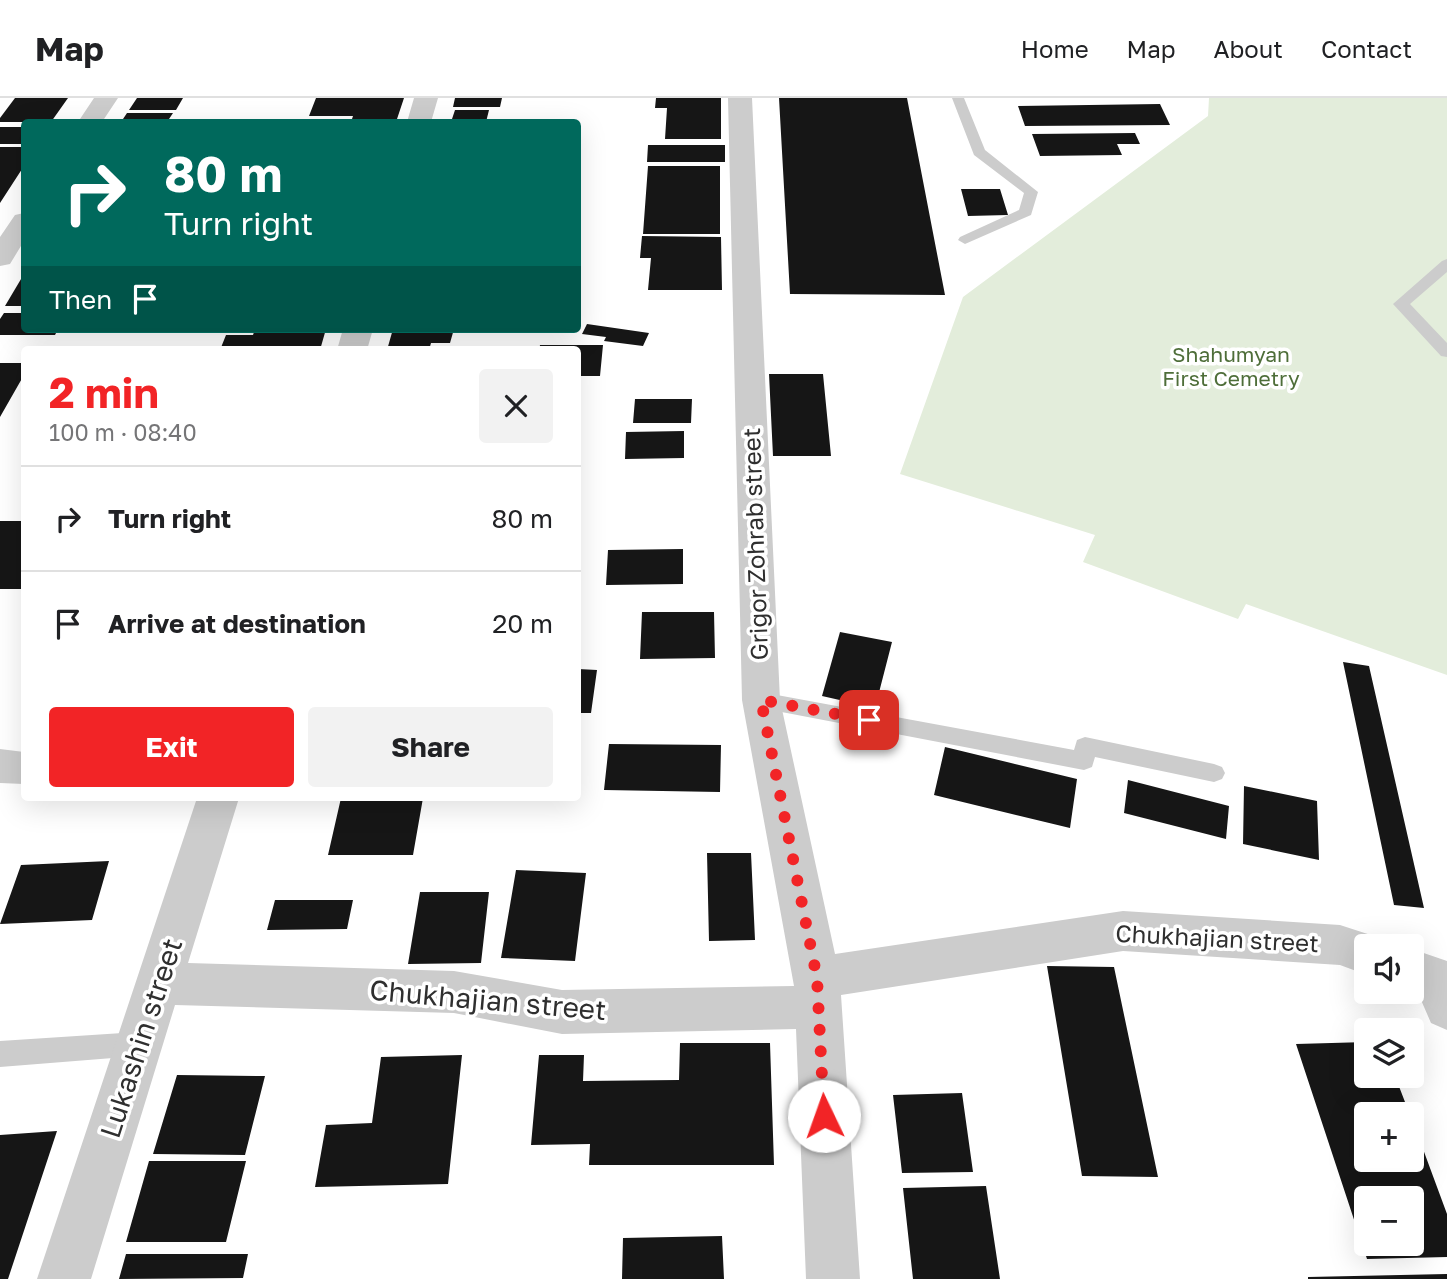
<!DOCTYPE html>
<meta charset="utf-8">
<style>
body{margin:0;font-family:"Golos Text",sans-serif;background:#f2f2f2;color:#202124;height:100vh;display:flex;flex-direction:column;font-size:26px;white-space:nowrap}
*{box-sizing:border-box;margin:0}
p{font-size:23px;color:#757577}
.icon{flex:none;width:38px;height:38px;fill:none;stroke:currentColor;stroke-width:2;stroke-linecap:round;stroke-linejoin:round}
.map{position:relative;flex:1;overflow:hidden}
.details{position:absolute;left:21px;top:248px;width:560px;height:455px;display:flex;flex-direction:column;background:#fff;border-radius:7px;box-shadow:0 7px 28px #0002}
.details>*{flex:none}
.hud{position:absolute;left:21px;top:21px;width:560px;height:214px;border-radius:7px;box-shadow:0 7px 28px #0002;background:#00695c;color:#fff;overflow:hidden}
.fabs{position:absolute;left:1354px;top:836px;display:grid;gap:14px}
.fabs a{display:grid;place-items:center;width:70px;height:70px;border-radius:7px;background:#fff;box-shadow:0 7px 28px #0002;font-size:35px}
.pin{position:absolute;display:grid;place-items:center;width:60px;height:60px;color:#fff;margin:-30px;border-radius:14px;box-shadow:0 4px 10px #0006}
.me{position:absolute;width:77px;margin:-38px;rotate:357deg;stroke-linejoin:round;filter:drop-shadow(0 0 5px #0008)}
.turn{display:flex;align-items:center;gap:24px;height:147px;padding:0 28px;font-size:32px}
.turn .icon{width:91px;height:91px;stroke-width:2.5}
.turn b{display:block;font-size:49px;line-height:60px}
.then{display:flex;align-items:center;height:66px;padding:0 28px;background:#0003;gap:14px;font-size:26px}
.round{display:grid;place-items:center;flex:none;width:74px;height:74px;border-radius:7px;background:#f2f2f2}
.headline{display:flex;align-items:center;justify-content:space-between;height:119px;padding:0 28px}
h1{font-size:42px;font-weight:700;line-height:52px;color:#f22426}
.action{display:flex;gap:14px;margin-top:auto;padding:14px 28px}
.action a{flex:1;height:80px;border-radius:7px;background:#f22426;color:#fff;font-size:28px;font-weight:700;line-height:80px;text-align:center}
.action a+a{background:#f2f2f2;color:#202124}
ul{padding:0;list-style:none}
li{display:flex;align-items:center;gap:21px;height:105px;padding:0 28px;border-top:2px solid #e0e0e0}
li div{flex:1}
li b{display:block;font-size:26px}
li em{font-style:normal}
header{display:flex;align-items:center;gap:42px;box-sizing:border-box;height:98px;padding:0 35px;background:#fff;border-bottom:2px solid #e0e0e0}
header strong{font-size:33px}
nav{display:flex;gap:38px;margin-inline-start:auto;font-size:24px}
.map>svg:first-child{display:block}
</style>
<header>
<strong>Map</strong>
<nav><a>Home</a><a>Map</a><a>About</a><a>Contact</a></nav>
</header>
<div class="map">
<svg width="1447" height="1181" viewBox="0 0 1447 1181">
<rect width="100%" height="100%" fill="#fff"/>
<path fill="#e3eddb" d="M 1209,0 L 1447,0 L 1447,577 L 1246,506 L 1238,521 L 1083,464 L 1095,437 L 900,376 L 963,199 L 1208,18 Z"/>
<path fill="#161616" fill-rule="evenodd" d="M 15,0 L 68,0 L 51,24 L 0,24 L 0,20 Z
M 137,0 L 183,0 L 176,12 L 129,12 Z
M 316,0 L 404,0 L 396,24 L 351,24 L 353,18 L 309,18 Z
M 455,0 L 502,0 L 500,9 L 453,9 Z
M 656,0 L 721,0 L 721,41 L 665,41 L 667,10 L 655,10 Z
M 779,0 L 907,0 L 945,197 L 790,196 Z
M 1160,6 L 1170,27 L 1025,28 L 1018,8 Z
M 455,12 L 489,12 L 486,24 L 451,24 Z
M 127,15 L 173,15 L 167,24 L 121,24 Z
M 0,29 L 24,29 L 24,46 L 0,46 Z
M 1135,35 L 1140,46 L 1117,46 L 1122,57 L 1040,58 L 1032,36 Z
M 648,47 L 725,47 L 725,64 L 647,64 Z
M 0,49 L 24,49 L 24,68 L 0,105 Z
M 648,68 L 720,68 L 720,136 L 643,136 Z
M 961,91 L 1000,91 L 1008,117 L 968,118 Z
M 642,138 L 721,139 L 722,192 L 648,192 L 651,160 L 640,160 Z
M 24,176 L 24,208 L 5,208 Z
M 4,215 L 24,215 L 24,231 L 58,231 L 55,237 L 0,237 L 0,221 Z
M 587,226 L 649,235 L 643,248 L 604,243 L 606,239 L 582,236 Z
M 255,231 L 326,231 L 320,252 L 220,252 L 226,237 L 253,237 Z
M 393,231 L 454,231 L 450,245 L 431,245 L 429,252 L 387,252 Z
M 540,247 L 603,247 L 600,278 L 578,278 L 578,252 L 539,252 Z
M 0,265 L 24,265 L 24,277 L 0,319 Z
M 769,276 L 823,276 L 831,358 L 773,358 Z
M 635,301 L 692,301 L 691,325 L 633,325 Z
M 684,333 L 684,360 L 625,361 L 626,334 Z
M 0,423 L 24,423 L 24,483 L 21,491 L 0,491 Z
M 683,451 L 683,486 L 606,487 L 608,452 Z
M 642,514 L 714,514 L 715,560 L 640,561 Z
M 840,534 L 892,544 L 875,610 L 822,598 Z
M 1343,564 L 1369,568 L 1424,810 L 1394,807 Z
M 578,571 L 597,572 L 591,615 L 578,615 Z
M 609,646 L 721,647 L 720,694 L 604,692 Z
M 945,649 L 1077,681 L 1070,730 L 934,697 Z
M 1128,682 L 1229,708 L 1226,741 L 1124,715 Z
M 1244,688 L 1317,703 L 1319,762 L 1243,746 Z
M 341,700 L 423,700 L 413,757 L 328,757 Z
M 707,755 L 751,755 L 755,842 L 709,843 Z
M 109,763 L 92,822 L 0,826 L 21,767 Z
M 516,772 L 586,775 L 575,863 L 501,860 Z
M 420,794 L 489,794 L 481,865 L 408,866 Z
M 275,802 L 353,802 L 347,831 L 267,832 Z
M 1047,868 L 1114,869 L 1158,1079 L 1082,1078 Z
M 1367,944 L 1367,978 L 1395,978 L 1410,1017 L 1367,1017 L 1367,1062 L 1412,1062 L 1413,1024 L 1447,1116 L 1447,1159 L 1367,1161 L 1296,946 ZM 1367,1101 L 1412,1101 L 1412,1146 L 1367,1146 Z
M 680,945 L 770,945 L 774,1067 L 589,1067 L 590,1046 L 531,1047 L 539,957 L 584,957 L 583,983 L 679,982 Z
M 462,957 L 448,1086 L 315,1089 L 326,1027 L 372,1025 L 381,959 Z
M 177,977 L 265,978 L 245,1057 L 153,1056 Z
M 962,995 L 973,1074 L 902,1075 L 893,997 Z
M 57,1033 L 8,1181 L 0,1181 L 0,1037 Z
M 149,1063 L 246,1063 L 226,1144 L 126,1144 Z
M 986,1088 L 1000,1181 L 913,1181 L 903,1090 Z
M 722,1138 L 724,1181 L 622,1181 L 623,1140 Z
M 126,1156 L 248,1156 L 243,1180 L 119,1181 Z
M 1447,1176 L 1447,1181 L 1308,1181 L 1308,1179 Z"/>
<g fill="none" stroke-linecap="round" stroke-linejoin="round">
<path fill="#ccc" fill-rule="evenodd" d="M 952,0 L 964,0 L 985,52 L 1038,94 L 1031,117 L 965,146 L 958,142 L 960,139 L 1019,112 L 1024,95 L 974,57 Z
M 1447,161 L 1447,174 L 1410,206 L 1447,245 L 1447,259 L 1441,258 L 1393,206 L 1442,163 Z
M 761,594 L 1074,652 L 1077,642 L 1085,639 L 1214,666 L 1222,669 L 1225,675 L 1222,681 L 1214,684 L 1095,659 L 1092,669 L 1084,672 L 761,610 L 754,608 L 750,602 L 754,596 Z
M 138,934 L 147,937 L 151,946 L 147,955 L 138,958 L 0,969 L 0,943 Z"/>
<path fill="#ccc" fill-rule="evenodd" d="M 94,0 L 118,0 L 102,24 L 78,24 Z
M 414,0 L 438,0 L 431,24 L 407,24 Z
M 728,0 L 752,0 L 780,602 L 835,856 L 1123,813 L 1340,827 L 1383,841 L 1386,849 L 1367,849 L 1367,877 L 1340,867 L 1123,853 L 841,897 L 860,1181 L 806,1181 L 796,931 L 562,936 L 454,915 L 175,907 L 91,1181 L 37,1181 L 197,700 L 239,700 L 188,865 L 454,873 L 562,892 L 794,888 L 742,602 Z
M 24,115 L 24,143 L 10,166 L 0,168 L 0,139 L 15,117 Z
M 343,231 L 373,231 L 367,252 L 337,252 Z
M 0,651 L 24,654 L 24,686 L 0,685 Z
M 1412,851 L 1447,863 L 1447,932 L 1431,925 L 1418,895 L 1412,893 Z"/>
</g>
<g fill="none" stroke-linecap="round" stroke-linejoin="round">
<path stroke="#f22426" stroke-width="12" stroke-dasharray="0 21.6" d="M 824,1018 L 817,880 L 761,602 L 869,622"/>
</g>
<g text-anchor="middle" stroke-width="7" stroke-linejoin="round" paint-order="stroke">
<g font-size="21" fill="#4e6e39" stroke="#fff">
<text x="1231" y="264">Shahumyan<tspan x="1231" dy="24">First Cemetry</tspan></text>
</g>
<g font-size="24" fill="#2f2f2f" stroke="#fff">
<text transform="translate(756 446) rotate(-92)" y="8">Grigor Zohrab street</text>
<text transform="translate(1217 841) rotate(3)" y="8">Chukhajian street</text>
</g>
<g font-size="28" fill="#2f2f2f" stroke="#fff">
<text transform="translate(488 902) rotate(5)" y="10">Chukhajian street</text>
<text transform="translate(141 940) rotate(-72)" y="10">Lukashin street</text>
</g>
</g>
</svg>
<div class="fabs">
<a><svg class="icon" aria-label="sound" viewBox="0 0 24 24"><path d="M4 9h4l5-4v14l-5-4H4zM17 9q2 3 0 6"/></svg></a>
<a><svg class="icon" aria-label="layers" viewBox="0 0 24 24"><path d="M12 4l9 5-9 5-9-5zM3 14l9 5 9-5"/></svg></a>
<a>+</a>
<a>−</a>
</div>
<div class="pin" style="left:869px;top:622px;background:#d93025"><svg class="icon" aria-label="arrive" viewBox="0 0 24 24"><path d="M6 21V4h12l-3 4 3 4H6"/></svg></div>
<svg class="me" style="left:824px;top:1018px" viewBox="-20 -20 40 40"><circle r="19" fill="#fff"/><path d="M0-13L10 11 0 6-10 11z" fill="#f22426"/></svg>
<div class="hud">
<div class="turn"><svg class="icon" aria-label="right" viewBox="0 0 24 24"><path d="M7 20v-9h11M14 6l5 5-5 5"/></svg><div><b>80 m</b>Turn right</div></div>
<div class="then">Then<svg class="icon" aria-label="arrive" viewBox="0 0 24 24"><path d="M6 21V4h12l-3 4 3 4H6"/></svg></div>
</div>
<section class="details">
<div class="headline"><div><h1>2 min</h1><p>100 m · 08:40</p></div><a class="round"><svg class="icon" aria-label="close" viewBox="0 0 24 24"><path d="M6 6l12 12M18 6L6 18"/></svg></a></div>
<ul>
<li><svg class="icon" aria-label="right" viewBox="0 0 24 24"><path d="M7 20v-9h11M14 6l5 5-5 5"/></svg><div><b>Turn right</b></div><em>80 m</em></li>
<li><svg class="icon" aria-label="arrive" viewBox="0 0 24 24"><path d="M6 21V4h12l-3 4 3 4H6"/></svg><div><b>Arrive at destination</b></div><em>20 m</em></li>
</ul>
<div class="action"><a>Exit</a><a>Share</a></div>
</section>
</div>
